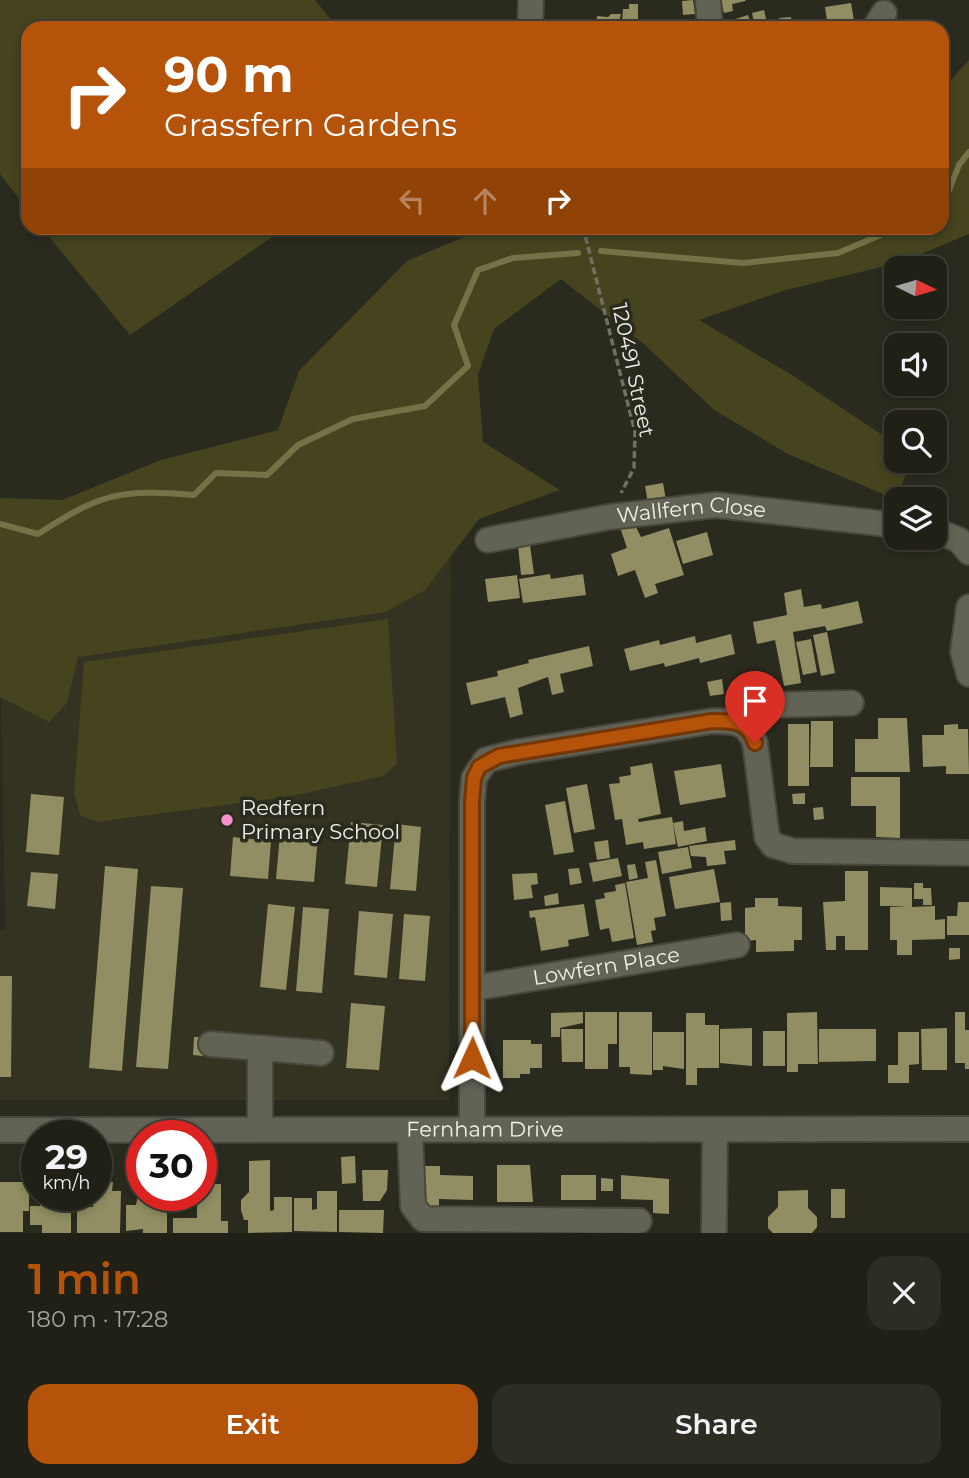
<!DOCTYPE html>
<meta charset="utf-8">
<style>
body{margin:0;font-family:Montserrat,sans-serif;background:#2d2d23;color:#f1f3f6;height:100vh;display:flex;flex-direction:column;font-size:26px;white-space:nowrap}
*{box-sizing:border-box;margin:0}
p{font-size:23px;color:#a2a3a1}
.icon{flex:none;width:38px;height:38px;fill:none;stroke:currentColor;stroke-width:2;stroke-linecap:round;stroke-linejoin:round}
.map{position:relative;height:1233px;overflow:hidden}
.details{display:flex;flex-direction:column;background:#202016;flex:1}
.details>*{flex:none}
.hud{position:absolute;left:21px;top:21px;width:928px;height:214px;border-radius:21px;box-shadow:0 4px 10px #0003,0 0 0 2px #3d3e35;background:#b45309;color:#fff;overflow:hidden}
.needle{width:46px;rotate:95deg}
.tools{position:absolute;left:884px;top:256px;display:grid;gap:14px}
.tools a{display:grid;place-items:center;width:63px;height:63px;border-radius:14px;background:#202016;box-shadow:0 4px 10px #0003,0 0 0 2px #3d3e35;font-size:35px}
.speed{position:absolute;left:21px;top:1120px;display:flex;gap:14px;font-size:35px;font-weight:700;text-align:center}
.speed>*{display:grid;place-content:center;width:91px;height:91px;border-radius:50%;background:#202016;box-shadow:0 4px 10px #0003,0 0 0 2px #3d3e35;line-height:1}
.speed small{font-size:18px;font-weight:400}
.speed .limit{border:10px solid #d22;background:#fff;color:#111}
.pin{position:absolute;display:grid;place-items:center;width:60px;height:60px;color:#fff;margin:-72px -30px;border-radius:50% 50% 50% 0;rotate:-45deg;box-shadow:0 0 7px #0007}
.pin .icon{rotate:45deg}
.me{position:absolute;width:77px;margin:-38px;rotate:1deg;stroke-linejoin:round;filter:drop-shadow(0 0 5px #0008)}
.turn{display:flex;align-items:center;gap:24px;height:147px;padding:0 28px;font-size:32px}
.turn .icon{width:91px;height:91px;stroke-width:2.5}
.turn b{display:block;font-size:49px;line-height:60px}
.lanes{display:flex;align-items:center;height:66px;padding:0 28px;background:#0003;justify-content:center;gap:35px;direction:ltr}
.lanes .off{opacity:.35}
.round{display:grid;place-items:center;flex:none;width:74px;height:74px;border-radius:21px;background:#2d2d23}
.head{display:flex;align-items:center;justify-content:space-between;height:119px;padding:0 28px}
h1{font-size:42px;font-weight:600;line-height:52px;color:#b45309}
.cta{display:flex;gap:14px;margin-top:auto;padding:14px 28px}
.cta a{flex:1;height:80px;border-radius:21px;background:#b45309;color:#fff;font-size:28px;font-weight:600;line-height:80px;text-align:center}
.cta a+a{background:#2d2d23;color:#f1f3f6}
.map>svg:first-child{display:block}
</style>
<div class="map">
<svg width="969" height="1233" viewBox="0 0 969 1233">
<rect width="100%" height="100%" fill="#2a2a1e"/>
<path fill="#343321" d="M 451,554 L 449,1100 L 0,1100 L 0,930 L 5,929 L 0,626 Z"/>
<path fill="#45441e" d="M 0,0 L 315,0 L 338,28 L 28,28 L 28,210 L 0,174 Z
M 969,60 L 969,234 L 902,262 L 786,290 L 699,320 L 792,375 L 896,444 L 896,460 L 913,460 L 895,499 L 788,454 L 714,410 L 645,345 L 561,279 L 494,329 L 478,375 L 483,442 L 560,490 L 479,519 L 425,590 L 385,612 L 78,657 L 67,703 L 49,722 L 0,697 L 0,498 L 62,500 L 161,460 L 278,430 L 299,371 L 407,261 L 485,228 L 942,228 L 942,89 Z
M 42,228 L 285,228 L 130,335 Z
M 388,619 L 397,763 L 384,776 L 291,796 L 97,822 L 80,815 L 74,793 L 84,662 Z"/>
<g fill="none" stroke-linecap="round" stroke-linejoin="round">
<path stroke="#747347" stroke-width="6" d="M 942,208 L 959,165 L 969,152
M 601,251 L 743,263 L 838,253 L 897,228
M 0,524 L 38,534 C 101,493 120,489 194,495 L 216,473 L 267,475 L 298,445 L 353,419 L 425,406 L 468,366 L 454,325 L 478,270 L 513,258 L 578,253"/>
</g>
<path fill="#908e62" d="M 693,0 L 695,14 L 683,15 L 682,1 Z
M 721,0 L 745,0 L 746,1 L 732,4 L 733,11 L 724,13 Z
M 851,3 L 855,26 L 828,28 L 825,7 Z
M 629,4 L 638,4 L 638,22 L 622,22 L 623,9 L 629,9 Z
M 764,10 L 768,28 L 755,28 L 752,13 Z
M 611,14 L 621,14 L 619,22 L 623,23 L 623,28 L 596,28 L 597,16 L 608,17 Z
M 748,15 L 752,28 L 731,28 L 729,21 Z
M 791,17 L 793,28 L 781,28 L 779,18 Z
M 640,20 L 662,21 L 662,28 L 640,28 Z
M 663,483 L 666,500 L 648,503 L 645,486 Z
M 634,523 L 641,537 L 669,528 L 684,575 L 655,584 L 658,593 L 645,598 L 635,570 L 618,576 L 611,554 L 627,548 L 620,527 Z
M 707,532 L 713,555 L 683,564 L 676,541 Z
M 530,545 L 534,574 L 521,575 L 518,546 Z
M 550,574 L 551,579 L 583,574 L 586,595 L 523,603 L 519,579 Z
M 517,575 L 520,598 L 488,602 L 485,579 Z
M 801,589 L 804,607 L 821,604 L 822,609 L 858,601 L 863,623 L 827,631 L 825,626 L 793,632 L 801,683 L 784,686 L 775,640 L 757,644 L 753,622 L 787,615 L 784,593 Z
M 827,632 L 835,673 L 821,676 L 813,635 Z
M 731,634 L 735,654 L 700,663 L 699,658 L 665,667 L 664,663 L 630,671 L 624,649 L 659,640 L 660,645 L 695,636 L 696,643 Z
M 811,639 L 817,672 L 803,675 L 796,642 Z
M 589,646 L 593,666 L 560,674 L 564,692 L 552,695 L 548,677 L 518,688 L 523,714 L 510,718 L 505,697 L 471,705 L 466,683 L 498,676 L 497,671 L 529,663 L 528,660 Z
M 722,679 L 724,694 L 710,696 L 707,682 Z
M 878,718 L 907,718 L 910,772 L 855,772 L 855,739 L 878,739 Z
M 811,721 L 833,721 L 833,767 L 810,767 Z
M 788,724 L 809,724 L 809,786 L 788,786 Z
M 958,724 L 958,729 L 968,729 L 969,774 L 946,774 L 946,766 L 923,767 L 922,735 L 944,735 L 944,725 Z
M 652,763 L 661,814 L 638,819 L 639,822 L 672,817 L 676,844 L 644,849 L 643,842 L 626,845 L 622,819 L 615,820 L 609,784 L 620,783 L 619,777 L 631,775 L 630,767 Z
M 721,764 L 726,797 L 680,805 L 674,771 Z
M 851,777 L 900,777 L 900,838 L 876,837 L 876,806 L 851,806 Z
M 587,784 L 595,829 L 574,833 L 566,788 Z
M 805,793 L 805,804 L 793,804 L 792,794 Z
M 31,794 L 64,797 L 59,855 L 26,852 Z
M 565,801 L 574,852 L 554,855 L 545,805 Z
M 823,807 L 824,819 L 814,820 L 813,808 Z
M 683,821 L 684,831 L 705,827 L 707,841 L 678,847 L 673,823 Z
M 351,822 L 383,825 L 377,887 L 345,884 Z
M 396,824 L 421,827 L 416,891 L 390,889 Z
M 280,834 L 318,837 L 314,882 L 276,879 Z
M 233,837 L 271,841 L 268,879 L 230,876 Z
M 608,840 L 610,858 L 597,860 L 594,842 Z
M 735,840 L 736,850 L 724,851 L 726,864 L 707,866 L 706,857 L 691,856 L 689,846 Z
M 688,847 L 692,868 L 662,874 L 658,852 Z
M 618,858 L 622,876 L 593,882 L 589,863 Z
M 656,860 L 666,916 L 654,918 L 656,930 L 651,931 L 653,942 L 637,945 L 626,882 L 648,878 L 645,862 Z
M 635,864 L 638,878 L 629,880 L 627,865 Z
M 105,866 L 138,869 L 122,1071 L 89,1068 Z
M 579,868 L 582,883 L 570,885 L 568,869 Z
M 714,869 L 720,902 L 675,909 L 669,877 Z
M 845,871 L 868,871 L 868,950 L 845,950 L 845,936 L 836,936 L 836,950 L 826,950 L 823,902 L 845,901 Z
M 31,872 L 58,874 L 55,909 L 27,906 Z
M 537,873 L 538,884 L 531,885 L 533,898 L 514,900 L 512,874 Z
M 625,883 L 634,938 L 612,942 L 609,928 L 600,930 L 595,900 L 605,898 L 604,893 L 616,891 L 615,885 Z
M 914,883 L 923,883 L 923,888 L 931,888 L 932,905 L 923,905 L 923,899 L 914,899 Z
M 151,886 L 183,888 L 168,1069 L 136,1067 Z
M 880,887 L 912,888 L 912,907 L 935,906 L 935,920 L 945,919 L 945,939 L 912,940 L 912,955 L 897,955 L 897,940 L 890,940 L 890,907 L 907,906 L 880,906 Z
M 558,893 L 559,904 L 545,906 L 544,896 Z
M 755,898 L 778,898 L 778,906 L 802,907 L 802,940 L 794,940 L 794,951 L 756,952 L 756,940 L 745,941 L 745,908 L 755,907 Z
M 731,902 L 732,920 L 721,921 L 720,903 Z
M 958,902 L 969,902 L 969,935 L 947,935 L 947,916 L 957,916 Z
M 268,904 L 295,907 L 286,990 L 260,987 Z
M 584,904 L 589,936 L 568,940 L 569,946 L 541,951 L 535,917 L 530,918 L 529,911 Z
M 303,907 L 329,909 L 322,993 L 296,991 Z
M 359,911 L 393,914 L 387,978 L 354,975 Z
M 404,914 L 430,916 L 425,981 L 399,979 Z
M 949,948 L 960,948 L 960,959 L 949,960 Z
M 0,976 L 12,976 L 11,1077 L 0,1077 Z
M 351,1003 L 385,1006 L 379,1070 L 346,1068 Z
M 583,1012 L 583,1023 L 560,1028 L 560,1037 L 551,1037 L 551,1013 Z
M 585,1012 L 617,1012 L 617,1044 L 608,1044 L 608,1069 L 585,1069 Z
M 619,1012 L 652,1012 L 652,1075 L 630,1074 L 630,1067 L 619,1067 Z
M 817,1012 L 818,1064 L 798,1064 L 798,1072 L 787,1072 L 787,1013 Z
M 955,1012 L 965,1012 L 965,1030 L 969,1030 L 969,1069 L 965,1069 L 965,1063 L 955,1063 Z
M 686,1013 L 705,1013 L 705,1025 L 719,1025 L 719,1068 L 697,1068 L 697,1085 L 686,1085 Z
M 752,1028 L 752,1066 L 720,1063 L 720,1029 Z
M 947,1028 L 947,1070 L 922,1070 L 921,1029 Z
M 561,1029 L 583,1029 L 583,1062 L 562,1062 Z
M 819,1029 L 876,1029 L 876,1061 L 819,1062 Z
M 763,1031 L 785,1031 L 785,1066 L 763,1066 Z
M 653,1032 L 684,1032 L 684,1069 L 663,1066 L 663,1070 L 653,1070 Z
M 898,1032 L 919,1032 L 919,1064 L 909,1065 L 909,1083 L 888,1083 L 888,1065 L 898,1065 Z
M 194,1037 L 205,1037 L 203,1056 L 193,1055 Z
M 503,1040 L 531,1040 L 531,1044 L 542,1044 L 542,1068 L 530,1068 L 530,1074 L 520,1074 L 520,1078 L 503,1078 Z
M 355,1156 L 356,1183 L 342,1184 L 341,1157 Z
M 270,1160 L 270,1211 L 274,1210 L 274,1197 L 292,1197 L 292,1232 L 248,1233 L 248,1220 L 244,1220 L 241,1210 L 241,1200 L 249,1192 L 249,1161 Z
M 497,1165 L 530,1165 L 533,1202 L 497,1202 Z
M 425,1166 L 440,1166 L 440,1175 L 473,1176 L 473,1200 L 439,1199 L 439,1208 L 424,1208 Z
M 362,1170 L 388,1170 L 387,1190 L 380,1201 L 363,1201 Z
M 561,1175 L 596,1175 L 596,1200 L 561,1200 Z
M 621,1175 L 669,1179 L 669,1214 L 653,1213 L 653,1200 L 621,1199 Z
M 96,1177 L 106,1177 L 106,1181 L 113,1182 L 112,1191 L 121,1191 L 120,1233 L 77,1233 L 77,1207 L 93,1207 Z
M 601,1178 L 613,1179 L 613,1191 L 601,1191 Z
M 0,1182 L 29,1182 L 29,1211 L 23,1211 L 23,1232 L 0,1232 Z
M 201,1184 L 221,1184 L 221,1221 L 228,1221 L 228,1233 L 173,1233 L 173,1218 L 197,1218 L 197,1195 L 201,1195 Z
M 831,1189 L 845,1189 L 845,1218 L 831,1218 Z
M 808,1190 L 808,1208 L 817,1217 L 817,1227 L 812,1233 L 773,1233 L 768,1228 L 768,1217 L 778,1207 L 778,1191 Z
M 317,1191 L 337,1191 L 337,1232 L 294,1231 L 294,1198 L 312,1198 L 312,1210 L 317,1209 Z
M 40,1195 L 71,1195 L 71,1233 L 42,1233 L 42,1225 L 30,1225 L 30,1206 L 40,1206 Z
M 138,1195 L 167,1195 L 167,1233 L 143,1233 L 143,1229 L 126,1231 L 126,1205 L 136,1205 Z
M 339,1210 L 384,1210 L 383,1233 L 339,1232 Z"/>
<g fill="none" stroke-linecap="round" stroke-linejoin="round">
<defs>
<g id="minor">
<path d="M 708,0 L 710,28"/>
<path d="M 530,28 L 531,0"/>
<path d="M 875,28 L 884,13"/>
<path d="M 934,530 L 959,540 L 969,552"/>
<path id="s1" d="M 488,540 L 609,517 L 716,505 L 896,525"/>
<path d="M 969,607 L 963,652 L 969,674"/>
<path d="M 742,723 L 769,705 L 851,703"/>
<path id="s2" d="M 473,988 L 737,945"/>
<path d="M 211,1044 L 321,1053"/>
<path d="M 260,1048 L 260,1129"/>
<path d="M 472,1128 L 472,802 L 474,778 L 486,760 L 518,752 L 712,721 C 734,721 747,721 755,743 L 767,837 L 773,845 L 793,851 L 969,853"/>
<path id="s3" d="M 0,1130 L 969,1129"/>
<path d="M 410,1130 L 413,1206 L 423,1219 L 639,1221"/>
<path d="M 714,1233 L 715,1131"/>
</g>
</defs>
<use href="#minor" stroke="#48473e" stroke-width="28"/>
<path stroke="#707065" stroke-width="3.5" stroke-dasharray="7 3.5" stroke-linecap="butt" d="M 580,228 L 585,235 L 635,432 L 634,468 L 621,493"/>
<use href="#minor" stroke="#626255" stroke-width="24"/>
</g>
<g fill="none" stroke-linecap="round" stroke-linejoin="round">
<defs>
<path id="route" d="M 472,1058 L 472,802 L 474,778 L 479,767 L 499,756 L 712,721 C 734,721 747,721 755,743"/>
</defs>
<use href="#route" stroke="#753606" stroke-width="18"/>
<use href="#route" stroke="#b45309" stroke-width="12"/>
</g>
<circle fill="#f590d1" stroke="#2a2a1e" stroke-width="2.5" cx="227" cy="820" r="7"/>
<g text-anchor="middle" stroke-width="7" stroke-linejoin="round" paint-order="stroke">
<g font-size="21" fill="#f0f0e8" stroke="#2a2a1e">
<text transform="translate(633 370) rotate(78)" y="7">120491 Street</text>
<text dy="7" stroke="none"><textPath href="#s1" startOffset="206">Wallfern Close</textPath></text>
<text dy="7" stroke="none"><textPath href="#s2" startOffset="135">Lowfern Place</textPath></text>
<text dy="7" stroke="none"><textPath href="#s3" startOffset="485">Fernham Drive</textPath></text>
</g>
<g font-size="21" fill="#f0f0e8" stroke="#2a2a1e" text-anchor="start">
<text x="241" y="815">Redfern<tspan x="241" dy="24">Primary School</tspan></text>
</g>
</g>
</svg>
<div class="tools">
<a><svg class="needle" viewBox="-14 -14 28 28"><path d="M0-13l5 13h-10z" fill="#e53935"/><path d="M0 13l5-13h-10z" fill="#a2a3a1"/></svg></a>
<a><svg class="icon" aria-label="sound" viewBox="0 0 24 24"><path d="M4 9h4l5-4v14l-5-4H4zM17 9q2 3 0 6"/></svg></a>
<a><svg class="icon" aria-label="search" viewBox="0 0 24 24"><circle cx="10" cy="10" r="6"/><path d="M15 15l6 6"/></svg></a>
<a><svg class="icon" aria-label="layers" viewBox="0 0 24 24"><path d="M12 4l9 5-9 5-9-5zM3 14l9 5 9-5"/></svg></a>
</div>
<div class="speed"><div>29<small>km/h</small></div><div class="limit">30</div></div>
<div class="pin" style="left:755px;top:743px;background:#d93025"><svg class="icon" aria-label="arrive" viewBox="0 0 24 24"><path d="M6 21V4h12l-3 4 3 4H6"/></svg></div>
<svg class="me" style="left:472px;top:1058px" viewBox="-20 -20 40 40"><path d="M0-17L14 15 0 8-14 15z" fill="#b45309" stroke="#fff" stroke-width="4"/></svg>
<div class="hud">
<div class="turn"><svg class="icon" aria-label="right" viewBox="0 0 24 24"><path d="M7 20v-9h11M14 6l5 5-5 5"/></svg><div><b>90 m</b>Grassfern Gardens</div></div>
<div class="lanes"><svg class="icon off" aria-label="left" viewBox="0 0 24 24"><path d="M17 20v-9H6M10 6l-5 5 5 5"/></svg><svg class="icon off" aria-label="ahead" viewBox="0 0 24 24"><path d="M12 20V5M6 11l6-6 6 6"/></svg><svg class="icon" aria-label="right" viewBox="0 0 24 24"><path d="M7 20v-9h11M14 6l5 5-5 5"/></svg></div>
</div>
</div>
<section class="details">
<div class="head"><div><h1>1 min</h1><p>180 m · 17:28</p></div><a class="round"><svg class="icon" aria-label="close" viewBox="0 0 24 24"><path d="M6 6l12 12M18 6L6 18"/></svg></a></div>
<div class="cta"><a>Exit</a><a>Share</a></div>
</section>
